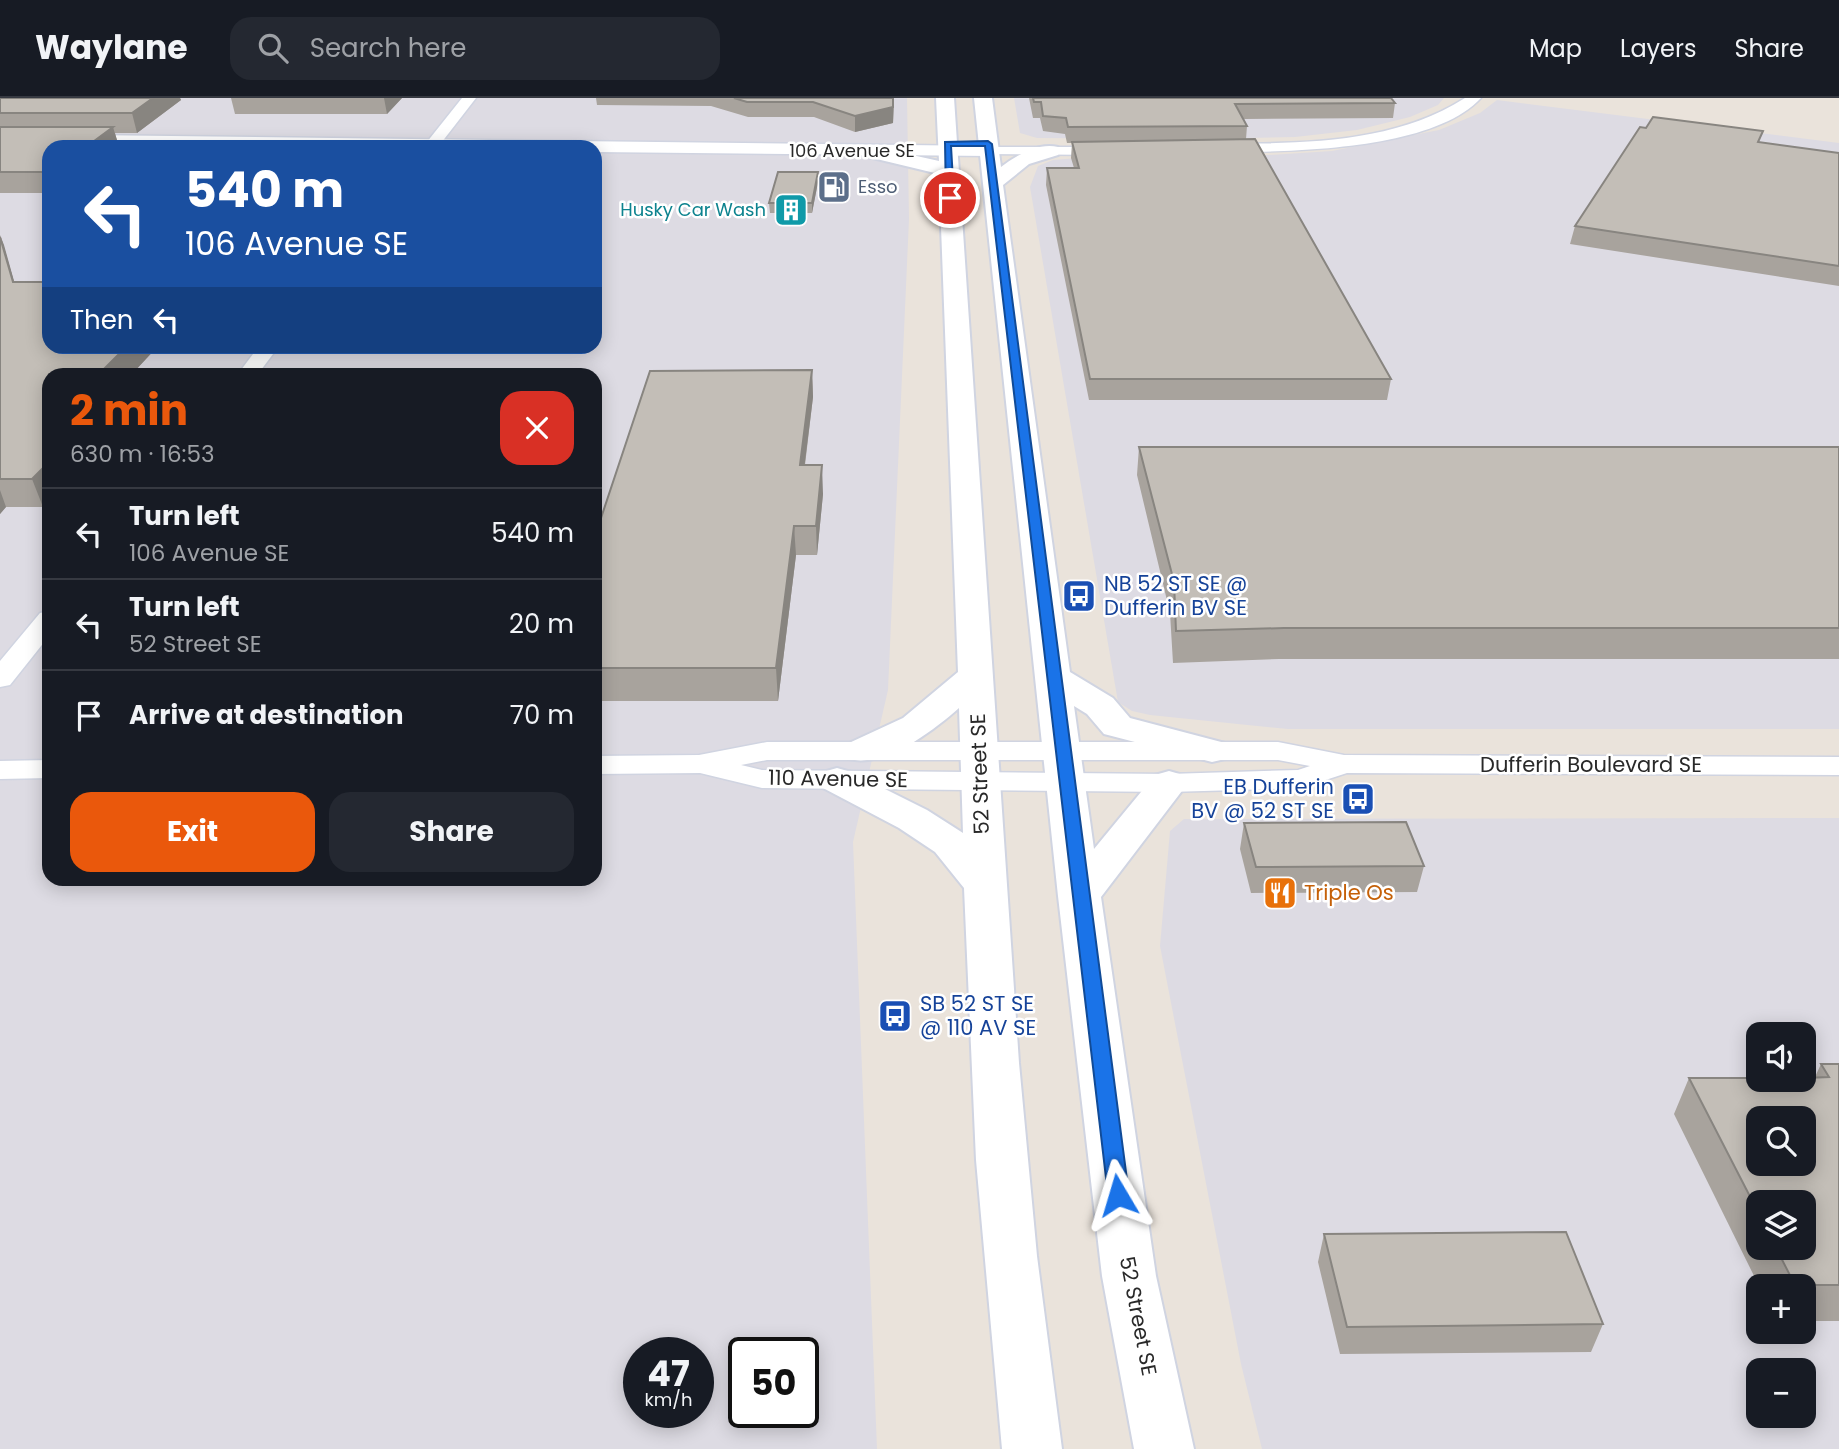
<!DOCTYPE html>
<meta charset="utf-8">
<style>
body{margin:0;font-family:Poppins,sans-serif;background:#242831;color:#f1f3f6;height:100vh;display:flex;flex-direction:column;font-size:26px;white-space:nowrap}
*{box-sizing:border-box;margin:0}
p{font-size:23px;color:#9ea1a6}
.icon{flex:none;width:38px;height:38px;fill:none;stroke:currentColor;stroke-width:2;stroke-linecap:round;stroke-linejoin:round}
.map{position:relative;flex:1;overflow:hidden}
.drawer{position:absolute;left:42px;top:270px;width:560px;height:518px;display:flex;flex-direction:column;background:#171b24;border-radius:21px;box-shadow:0 4px 18px #0003}
.drawer>*{flex:none}
.banner{position:absolute;left:42px;top:42px;width:560px;height:214px;border-radius:21px;box-shadow:0 4px 18px #0003;background:#1a4fa0;color:#fff;overflow:hidden}
.tools{position:absolute;left:1746px;top:924px;display:grid;gap:14px}
.tools a{display:grid;place-items:center;width:70px;height:70px;border-radius:14px;background:#171b24;box-shadow:0 4px 18px #0003;font-size:35px}
.speed{position:absolute;left:623px;top:1239px;display:flex;gap:14px;font-size:35px;font-weight:700;text-align:center}
.speed>*{display:grid;place-content:center;width:91px;height:91px;border-radius:50%;background:#171b24;box-shadow:0 4px 18px #0003;line-height:1}
.speed small{font-size:18px;font-weight:400}
.speed .limit{border:4px solid #111;border-radius:10px;background:#fff;color:#111}
.pin{position:absolute;display:grid;place-items:center;width:60px;height:60px;color:#fff;margin:-30px;border:4px solid #fff;border-radius:50%;box-shadow:0 2px 7px #0007}
.me{position:absolute;width:77px;margin:-38px;rotate:353deg;stroke-linejoin:round;filter:drop-shadow(0 0 5px #0008)}
.turn{display:flex;align-items:center;gap:24px;height:147px;padding:0 28px;font-size:32px}
.turn .icon{width:91px;height:91px;stroke-width:2.5}
.turn b{display:block;font-size:49px;line-height:60px}
.then{display:flex;align-items:center;height:66px;padding:0 28px;background:#0003;gap:14px;font-size:26px}
.round{display:grid;place-items:center;flex:none;width:74px;height:74px;border-radius:21px;background:#242831}
.headline{display:flex;align-items:center;justify-content:space-between;height:119px;padding:0 28px}
h1{font-size:42px;font-weight:700;line-height:52px;color:#ea580c}
.action{display:flex;gap:14px;margin-top:auto;padding:14px 28px}
.action a{flex:1;height:80px;border-radius:21px;background:#ea580c;color:#fff;font-size:28px;font-weight:700;line-height:80px;text-align:center}
.action a+a{background:#242831;color:#f1f3f6}
ul{padding:0;list-style:none}
li{display:flex;align-items:center;gap:21px;height:91px;padding:0 28px;border-top:2px solid #363941}
li div{flex:1}
li b{display:block;font-size:26px}
li em{font-style:normal}
header{display:flex;align-items:center;gap:42px;box-sizing:border-box;height:98px;padding:0 35px;background:#171b24;border-bottom:2px solid #363941}
header strong{font-size:33px}
nav{display:flex;gap:38px;margin-inline-start:auto;font-size:24px}
.search{width:490px;height:63px;background:#242831;display:flex;align-items:center;gap:18px;box-sizing:border-box;padding:0 24px;border-radius:21px;color:#9ea1a6;font-size:26px}
.map>svg:first-child{display:block}
</style>
<header>
<strong>Waylane</strong>
<div class="search"><svg class="icon" aria-label="search" viewBox="0 0 24 24"><circle cx="10" cy="10" r="6"/><path d="M15 15l6 6"/></svg>Search here</div>
<nav><a>Map</a><a>Layers</a><a>Share</a></nav>
</header>
<div class="map">
<svg width="1839" height="1351" viewBox="0 0 1839 1351">
<rect width="100%" height="100%" fill="#eae3db"/>
<path fill="#dddbe3" fill-rule="evenodd" d="M 0,0 L 907,0 L 909,121 L 888,592 L 853,744 L 877,1351 L 0,1351 ZM 49,49 L 595,49 L 595,248 L 49,248 ZM 49,276 L 595,276 L 595,780 L 49,780 ZM 639,1255 L 698,1255 L 698,1314 L 639,1314 ZM 744,1255 L 803,1255 L 803,1314 L 744,1314 Z
M 1014,0 L 1444,0 L 1438,7 L 1410,19 L 1357,32 L 1295,39 L 1192,41 L 1037,40 L 1020,35 Z
M 1497,2 L 1839,45 L 1839,631 L 1288,631 L 1150,617 L 1132,613 L 1118,604 L 1030,89 L 1038,68 L 1053,62 L 1078,60 L 1253,58 L 1332,53 L 1439,32 L 1480,15 Z
M 1839,720 L 1839,1351 L 1262,1351 L 1241,1266 L 1160,848 L 1170,733 L 1184,721 ZM 1759,936 L 1804,936 L 1804,982 L 1759,982 ZM 1759,1020 L 1804,1020 L 1804,1066 L 1759,1066 ZM 1759,1104 L 1804,1104 L 1804,1150 L 1759,1150 ZM 1759,1188 L 1804,1188 L 1804,1234 L 1759,1234 ZM 1759,1272 L 1804,1272 L 1804,1318 L 1759,1318 Z"/>
<g fill="none" stroke-linecap="round" stroke-linejoin="round">
<defs>
<path id="minor" d="M 462,0 L 476,0 L 438,49 L 423,49 Z
M 1465,0 L 1481,0 C 1432,53 1288,54 1220,54 L 1213,50 L 1220,46 C 1303,45 1393,46 1465,0 Z
M 989,49 L 1111,49 L 1118,53 L 1111,57 L 984,56 L 984,50 Z
M 259,248 L 279,248 L 258,276 L 238,276 Z
M 49,513 L 49,538 L 10,587 L 0,589 L 0,563 L 40,515 Z
M 767,644 L 1278,644 L 1344,657 L 1839,659 L 1839,677 L 1347,675 L 1301,690 L 1169,694 L 762,690 L 700,675 L 595,676 L 595,658 L 699,657 ZM 767,662 L 1278,662 L 1310,668 L 1298,672 L 1169,676 L 762,672 L 741,667 Z
M 49,662 L 49,680 L 0,681 L 0,663 Z"/>
<path id="tertiary" d="M 0,36 L 989,48 L 998,53 L 989,58 L 595,54 L 595,49 L 0,46 Z"/>
<path id="secondary" d="M 936,0 L 954,0 L 1019,965 L 1037,1158 L 1062,1351 L 1002,1351 L 976,1062 L 964,790 L 935,754 L 899,730 L 823,690 L 818,682 L 823,674 L 837,670 L 851,674 L 927,712 L 963,735 L 959,610 C 933,633 885,670 849,661 L 843,653 L 849,645 L 903,620 L 958,574 L 939,76 L 860,57 L 858,53 L 867,47 L 939,63 Z
M 974,0 L 992,0 L 1001,69 C 1015,58 1039,44 1058,49 L 1060,53 L 1058,57 L 1029,66 L 1003,87 L 1070,574 L 1113,600 L 1130,620 L 1225,645 L 1231,653 L 1225,661 L 1212,664 L 1104,636 L 1087,616 L 1074,608 L 1094,751 L 1155,677 L 1169,673 L 1183,677 L 1188,685 L 1101,799 L 1156,1178 L 1194,1351 L 1134,1351 L 1102,1178 L 1058,798 Z"/>
</defs>
<use href="#minor" stroke="#d0d4e1" stroke-width="3"/>
<use href="#tertiary" stroke="#d0d4e1" stroke-width="3"/>
<use href="#secondary" stroke="#d0d4e1" stroke-width="4"/>
<use href="#minor" fill="#fff" fill-rule="evenodd"/>
<use href="#tertiary" fill="#fff" fill-rule="evenodd"/>
<use href="#secondary" fill="#fff" fill-rule="evenodd"/>
</g>
<path fill="#a8a39d" fill-rule="evenodd" d="M 0,0 L 180,0 L 181,2 L 137,35 L 115,35 L 119,49 L 49,49 L 49,95 L 0,95 Z
M 231,0 L 402,0 L 387,16 L 235,16 Z
M 596,0 L 894,0 L 893,25 L 855,34 L 814,19 L 748,19 L 711,8 L 597,7 Z
M 1029,0 L 1391,0 L 1395,5 L 1393,20 L 1244,21 L 1247,28 L 1246,41 L 1391,281 L 1387,302 L 1089,302 L 1046,87 L 1047,70 L 1074,70 L 1071,60 L 1072,45 L 1067,45 L 1065,36 L 1043,33 L 1040,20 L 1033,20 Z
M 1759,45 L 1839,55 L 1839,188 L 1570,146 L 1575,128 Z
M 818,84 L 812,115 L 770,115 L 769,105 Z
M 0,137 L 14,184 L 49,248 L 158,248 L 132,276 L 49,276 L 43,409 L 6,409 L 0,416 Z
M 812,272 L 813,299 L 805,367 L 823,396 L 817,457 L 796,457 L 778,603 L 595,603 L 595,438 Z
M 1139,349 L 1839,349 L 1839,561 L 1279,561 L 1173,565 L 1170,515 L 1137,377 Z
M 1244,725 L 1424,768 L 1417,794 L 1251,795 L 1240,751 Z
M 1821,966 L 1839,966 L 1839,1223 L 1804,1223 L 1804,1188 L 1759,1188 L 1674,1016 L 1689,980 L 1815,979 ZM 1759,1104 L 1804,1150 L 1759,1150 Z
M 1324,1136 L 1603,1226 L 1591,1254 L 1340,1256 L 1318,1164 Z"/>
<path fill="#888580" d="M 153,0 L 180,0 L 181,2 L 137,35 L 132,15 Z
M 384,0 L 402,0 L 387,16 Z
M 894,0 L 893,25 L 855,34 L 855,18 Z
M 113,29 L 119,49 L 86,49 Z
M 818,74 L 818,84 L 812,115 L 812,105 Z
M 0,137 L 4,147 L 21,208 L 13,184 Z
M 127,248 L 158,248 L 132,276 L 99,276 Z
M 812,272 L 813,299 L 801,396 L 800,367 Z
M 49,364 L 49,402 L 43,409 L 32,381 Z
M 822,367 L 823,396 L 817,457 L 816,428 Z
M 0,392 L 6,409 L 0,416 Z
M 794,428 L 796,457 L 778,603 L 776,570 Z"/>
<path fill="#c3beb7" stroke="#888580" stroke-width="2" fill-rule="evenodd" d="M 0,0 L 153,0 L 132,15 L 0,15 Z
M 734,0 L 893,0 L 893,9 L 855,18 L 813,4 L 747,4 Z
M 1033,0 L 1391,0 L 1395,5 L 1235,6 L 1247,28 L 1068,29 L 1066,20 L 1043,18 L 1041,4 L 1034,4 Z
M 1653,19 L 1763,33 L 1758,44 L 1839,55 L 1839,168 L 1575,128 L 1640,29 L 1646,30 Z
M 0,29 L 113,29 L 86,49 L 49,49 L 49,74 L 0,74 Z
M 1255,41 L 1391,281 L 1090,281 L 1047,70 L 1079,70 L 1072,44 Z
M 778,74 L 818,74 L 812,105 L 769,105 Z
M 0,139 L 13,184 L 49,184 L 49,248 L 127,248 L 99,276 L 49,276 L 49,364 L 32,381 L 0,381 Z
M 500,271 L 497,276 L 309,276 L 312,272 Z
M 812,272 L 800,367 L 822,367 L 816,428 L 794,428 L 776,570 L 595,570 L 595,438 L 650,273 Z
M 1139,349 L 1839,349 L 1839,530 L 1284,530 L 1176,533 L 1174,484 Z
M 1406,724 L 1424,768 L 1256,769 L 1244,725 Z
M 1821,966 L 1839,966 L 1839,1187 L 1795,1187 L 1776,1150 L 1804,1150 L 1804,1104 L 1759,1104 L 1759,1116 L 1689,980 L 1759,980 L 1759,982 L 1804,982 L 1804,980 L 1829,979 ZM 1759,1020 L 1804,1020 L 1804,1066 L 1759,1066 Z
M 1566,1134 L 1603,1226 L 1347,1229 L 1324,1136 Z"/>
<path fill="#1a73e8" stroke="#114b97" stroke-width="2" d="M 988,43 L 992,46 L 1129,1097 L 1126,1103 L 1118,1106 L 1111,1103 L 1108,1097 L 985,48 L 951,48 L 954,100 L 950,102 L 946,100 L 945,44 Z"/>
<defs>
<symbol id="fuel-square" viewBox="-11 -11 22 22"><rect x="-9" y="-9" width="18" height="18" rx="4" fill="#5c6f8a" stroke="#fff"/><path d="M-5.5-6h7V0h2V4h1.3V-2.5L3-4.5l.8-.8L6-3V5H2.5V1h-1V6h-7ZM-4.2-4.7v3.2H.2V-4.7Z" fill="#fff"/></symbol>
<symbol id="building-square" viewBox="-11 -11 22 22"><rect x="-9" y="-9" width="18" height="18" rx="4" fill="#0f9aa8" stroke="#fff"/><path d="M-4-6H4V6H1V3H-1V6H-4ZM-2.5-4.3h1.7v1.8h-1.7ZM.8-4.3h1.7v1.8H.8ZM-2.5-1h1.7V.8h-1.7ZM.8-1h1.7V.8H.8Z" fill="#fff"/></symbol>
<symbol id="bus-square" viewBox="-11 -11 22 22"><rect x="-9" y="-9" width="18" height="18" rx="4" fill="#1a4fb4" stroke="#fff"/><path d="M-5-6H5V4H4V6H2V4H-2V6H-4V4H-5ZM-3.5-4V0h7V-4ZM-3.5 1.2v1.5H-2V1.2ZM2 1.2v1.5H3.5V1.2Z" fill="#fff"/></symbol>
<symbol id="restaurant-square" viewBox="-11 -11 22 22"><rect x="-9" y="-9" width="18" height="18" rx="4" fill="#e8710a" stroke="#fff"/><path d="M-5-6h1v4h1v-4h1v4h1v-4h1v5L-1.5 .5V6h-2V.5L-5-1ZM5-6V6H3V1.5H1.5Q1.5-4 5-6Z" fill="#fff"/></symbol>
</defs>
<g fill-rule="evenodd">
<use href="#fuel-square" x="815" y="70" width="38" height="38"/>
<use href="#building-square" x="772" y="93" width="38" height="38"/>
<use href="#bus-square" x="1060" y="479" width="38" height="38"/>
<use href="#bus-square" x="1339" y="682" width="38" height="38"/>
<use href="#restaurant-square" x="1261" y="776" width="38" height="38"/>
<use href="#bus-square" x="876" y="899" width="38" height="38"/>
</g>
<g text-anchor="middle" stroke-width="5" stroke-linejoin="round" paint-order="stroke">
<g font-size="18" fill="#292929" stroke="#fff">
<text x="852" y="59">106 Avenue SE</text>
</g>
<g font-size="18" fill="#4e5e75" stroke="#fff" text-anchor="start">
<text x="858" y="95">Esso</text>
</g>
<g font-size="18" fill="#0d838f" stroke="#fff" text-anchor="end">
<text x="766" y="118">Husky Car Wash</text>
</g>
<g font-size="21" fill="#164399" stroke="#fff" text-anchor="start">
<text x="1104" y="493">NB 52 ST SE @<tspan x="1104" dy="24">Dufferin BV SE</tspan></text>
<text x="1334" y="696" text-anchor="end">EB Dufferin<tspan x="1334" dy="24">BV @ 52 ST SE</tspan></text>
<text x="920" y="913">SB 52 ST SE<tspan x="920" dy="24">@ 110 AV SE</tspan></text>
</g>
<g font-size="21" fill="#292929" stroke="#fff">
<text x="1591" y="674">Dufferin Boulevard SE</text>
<text transform="translate(980 676) rotate(-92)" y="7">52 Street SE</text>
<text transform="translate(838 681) rotate(1)" y="7">110 Avenue SE</text>
<text transform="translate(1138 1218) rotate(79)" y="7">52 Street SE</text>
</g>
<g font-size="21" fill="#c56008" stroke="#fff" text-anchor="start">
<text x="1304" y="802">Triple Os</text>
</g>
</g>
</svg>
<div class="tools">
<a><svg class="icon" aria-label="sound" viewBox="0 0 24 24"><path d="M4 9h4l5-4v14l-5-4H4zM17 9q2 3 0 6"/></svg></a>
<a><svg class="icon" aria-label="search" viewBox="0 0 24 24"><circle cx="10" cy="10" r="6"/><path d="M15 15l6 6"/></svg></a>
<a><svg class="icon" aria-label="layers" viewBox="0 0 24 24"><path d="M12 4l9 5-9 5-9-5zM3 14l9 5 9-5"/></svg></a>
<a>+</a>
<a>−</a>
</div>
<div class="speed"><div>47<small>km/h</small></div><div class="limit">50</div></div>
<div class="pin" style="left:950px;top:100px;background:#d93025"><svg class="icon" aria-label="arrive" viewBox="0 0 24 24"><path d="M6 21V4h12l-3 4 3 4H6"/></svg></div>
<svg class="me" style="left:1118px;top:1097px" viewBox="-20 -20 40 40"><path d="M0-17L14 15 0 8-14 15z" fill="#1a73e8" stroke="#fff" stroke-width="4"/></svg>
<div class="banner">
<div class="turn"><svg class="icon" aria-label="left" viewBox="0 0 24 24"><path d="M17 20v-9H6M10 6l-5 5 5 5"/></svg><div><b>540 m</b>106 Avenue SE</div></div>
<div class="then">Then<svg class="icon" aria-label="left" viewBox="0 0 24 24"><path d="M17 20v-9H6M10 6l-5 5 5 5"/></svg></div>
</div>
<section class="drawer">
<div class="headline"><div><h1>2 min</h1><p>630 m · 16:53</p></div><a class="round" style="background:#d93025;color:#fff"><svg class="icon" aria-label="close" viewBox="0 0 24 24"><path d="M6 6l12 12M18 6L6 18"/></svg></a></div>
<ul>
<li><svg class="icon" aria-label="left" viewBox="0 0 24 24"><path d="M17 20v-9H6M10 6l-5 5 5 5"/></svg><div><b>Turn left</b><p>106 Avenue SE</p></div><em>540 m</em></li>
<li><svg class="icon" aria-label="left" viewBox="0 0 24 24"><path d="M17 20v-9H6M10 6l-5 5 5 5"/></svg><div><b>Turn left</b><p>52 Street SE</p></div><em>20 m</em></li>
<li><svg class="icon" aria-label="arrive" viewBox="0 0 24 24"><path d="M6 21V4h12l-3 4 3 4H6"/></svg><div><b>Arrive at destination</b></div><em>70 m</em></li>
</ul>
<div class="action"><a>Exit</a><a>Share</a></div>
</section>
</div>
